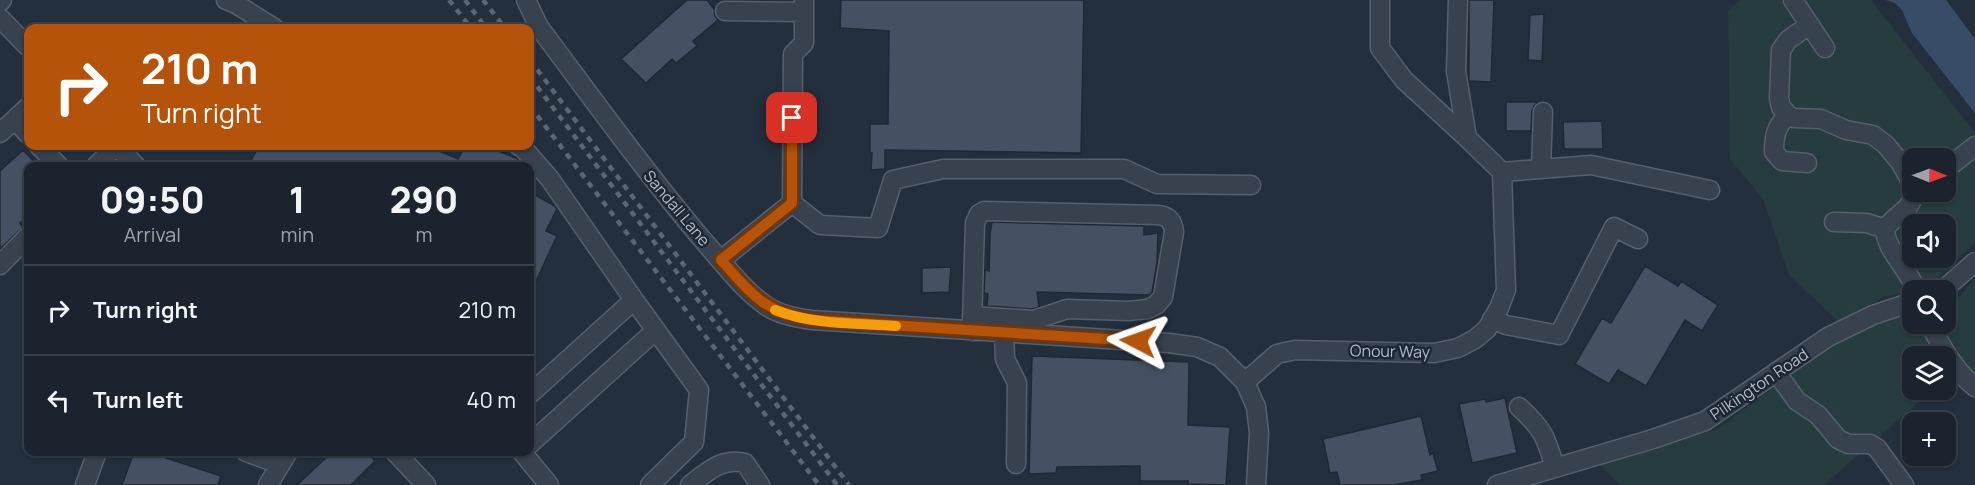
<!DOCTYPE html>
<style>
body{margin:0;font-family:Manrope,sans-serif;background:#282f3a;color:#f1f3f6;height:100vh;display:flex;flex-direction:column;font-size:22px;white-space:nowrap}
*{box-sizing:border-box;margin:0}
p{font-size:20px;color:#a0a4aa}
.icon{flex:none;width:33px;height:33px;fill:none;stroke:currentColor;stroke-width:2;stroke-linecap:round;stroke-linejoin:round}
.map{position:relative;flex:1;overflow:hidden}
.side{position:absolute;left:24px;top:162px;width:510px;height:294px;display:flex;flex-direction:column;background:#1b232e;border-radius:12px;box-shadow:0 2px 4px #0004,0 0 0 2px #39404a}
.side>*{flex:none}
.guide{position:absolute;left:24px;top:24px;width:510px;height:126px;border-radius:12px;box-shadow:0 2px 4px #0004,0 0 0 2px #39404a;background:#b45309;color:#fff;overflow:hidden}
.needle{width:39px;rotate:91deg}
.tools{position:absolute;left:1902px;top:148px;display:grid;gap:12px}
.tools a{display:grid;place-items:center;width:54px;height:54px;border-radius:12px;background:#1b232e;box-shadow:0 2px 4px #0004,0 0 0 2px #39404a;font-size:30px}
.pin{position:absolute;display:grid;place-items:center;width:51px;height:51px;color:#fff;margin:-26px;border-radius:12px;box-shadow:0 3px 9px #0006}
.me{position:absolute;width:66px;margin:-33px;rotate:274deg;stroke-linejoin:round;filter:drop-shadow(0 0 4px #0008)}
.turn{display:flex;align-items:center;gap:21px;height:126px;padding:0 18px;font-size:27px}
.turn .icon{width:78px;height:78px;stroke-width:2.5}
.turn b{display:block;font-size:42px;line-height:51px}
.eta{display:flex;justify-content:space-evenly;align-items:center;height:102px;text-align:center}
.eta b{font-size:36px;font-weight:800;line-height:42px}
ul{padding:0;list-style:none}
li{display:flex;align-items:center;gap:18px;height:90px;padding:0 18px;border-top:2px solid #39404a}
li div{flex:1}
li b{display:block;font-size:22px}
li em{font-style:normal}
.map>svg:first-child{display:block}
</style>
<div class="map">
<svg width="1975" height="485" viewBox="0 0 1975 485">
<rect width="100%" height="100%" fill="#242f3e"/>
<path fill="#263c3f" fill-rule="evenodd" d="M 1741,0 L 1871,0 L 1975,133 L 1975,242 L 1946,271 L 1924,289 L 1883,297 L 1839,322 L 1789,275 L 1763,199 L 1730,159 L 1728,10 ZM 1912,159 L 1946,159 L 1946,192 L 1912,192 ZM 1912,225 L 1946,225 L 1946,258 L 1912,258 Z
M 1975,278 L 1975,374 C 1962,363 1946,341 1943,324 L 1946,324 L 1946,312 Z
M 1912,310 L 1912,324 L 1922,324 L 1931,347 L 1939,357 L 1912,357 L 1912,390 L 1932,390 L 1824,485 L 1620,485 L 1595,461 L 1716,430 L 1831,345 L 1902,311 Z"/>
<path fill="#394c67" d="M 1886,0 L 1946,0 L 1975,39 L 1975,113 L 1912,33 L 1902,10 L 1895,3 Z"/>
<path fill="#455162" stroke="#1f2835" stroke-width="1.5" d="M 687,0 L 707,0 L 714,9 L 715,16 L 718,20 L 693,41 L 697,46 L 676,63 L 672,59 L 646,83 L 621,59 Z
M 841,0 L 1084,0 L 1081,153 L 885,150 L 885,169 L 871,170 L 872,153 L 870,153 L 870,124 L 888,124 L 889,31 L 840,28 Z
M 1469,0 L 1494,0 L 1491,82 L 1469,81 Z
M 1544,14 L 1542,61 L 1528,60 L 1530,15 Z
M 1506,102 L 1538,102 L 1534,106 L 1532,111 L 1531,131 L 1506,131 Z
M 1602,121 L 1603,149 L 1564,149 L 1563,122 Z
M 259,146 L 428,146 L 458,159 L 465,146 L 486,146 L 518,159 L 524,166 L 248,166 Z
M 23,150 L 38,166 L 28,166 L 28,216 L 20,223 L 23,227 L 0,249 L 0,171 Z
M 530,192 L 555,206 L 557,209 L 546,231 L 557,236 L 530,294 Z
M 992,222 L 1144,226 L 1144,235 L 1158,233 L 1157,262 L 1152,292 L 1149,295 L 1037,292 L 1039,307 L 1033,309 L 987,306 L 988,294 L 984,293 L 985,270 L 989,271 L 990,234 Z
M 1645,266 L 1678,286 L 1681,281 L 1718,305 L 1702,331 L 1685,320 L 1646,386 L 1618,370 L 1609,384 L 1575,364 L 1602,318 L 1611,323 Z
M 951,267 L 949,292 L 922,293 L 922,268 Z
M 1032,356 L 1189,362 L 1188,425 L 1230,427 L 1226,485 L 1188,484 L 1188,481 L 1140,481 L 1140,466 L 1057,467 L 1056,473 L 1029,474 Z
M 1505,398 L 1517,453 L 1472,463 L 1459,404 L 1485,399 L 1486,402 Z
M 1421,416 L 1430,455 L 1433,453 L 1438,471 L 1421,475 L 1422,480 L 1393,485 L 1340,485 L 1337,472 L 1330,473 L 1323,439 Z
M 134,452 L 148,452 L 221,476 L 218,485 L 122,485 Z
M 332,452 L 367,452 L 375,461 L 351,485 L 297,485 Z"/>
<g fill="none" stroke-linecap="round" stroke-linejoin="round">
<defs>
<path id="minor" d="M 226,0 L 236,4 L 274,28
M 526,0 L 539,27 C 592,98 644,170 701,238 C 722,261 742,290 768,307 C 780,315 797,318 812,320 L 1169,343 L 1197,347 L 1220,357 L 1245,382 L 1256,407 L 1259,433 L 1256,485
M 1380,0 L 1380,48 L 1404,80 L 1467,138 L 1502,172 L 1591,165 L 1710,190
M 1458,0 L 1456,71 L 1467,138
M 1793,0 L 1825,48
M 0,2 L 2,0
M 725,11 L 804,12
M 0,18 L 28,47
M 1809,25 L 1788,40 L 1781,50 L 1779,98 L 1781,107 L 1788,115 L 1794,118 L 1821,119 L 1846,130 L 1873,135 L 1886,145 L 1900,162 L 1912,183
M 1788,115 C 1776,126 1774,136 1774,152 L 1782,161 L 1807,163
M 15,120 L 28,134
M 0,133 L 28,107
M 39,146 L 59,166
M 117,146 L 136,166
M 519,146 L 523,148 L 550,179 L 634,300
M 96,166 L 116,146
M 1541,169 L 1543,112
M 1946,169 L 1975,146
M 1914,192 C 1912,211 1894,215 1885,229 C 1885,249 1909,270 1917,291
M 792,203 L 820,225 L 878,228 L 893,180 L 943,169 L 1124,169 L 1157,184 L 1251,185
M 1834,222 L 1867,223 L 1885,229
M 721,260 L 792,203 L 793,54 L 804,43 L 804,0
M 0,265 L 28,236
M 1942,291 L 1975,262
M 1492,319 L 1506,325 L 1559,335 L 1614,227 L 1638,239
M 1930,324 C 1942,348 1954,370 1975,387
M 972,331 L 972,321 L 975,223 L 979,214 L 984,211 L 1158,215 C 1168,216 1173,221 1174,232 L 1163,297 L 1156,305 L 1148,309 L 1128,311 L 1067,309 L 1034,320 L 972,316
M 1004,333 L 1005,359 L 1017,383 L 1016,464
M 1776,372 L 1797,401 L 1818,415 L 1838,439 L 1848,444 L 1870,444 L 1877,448 L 1904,485
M 1245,382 L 1277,354 L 1295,350 L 1434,353 L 1458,348 L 1475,339 L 1487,329 L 1499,308 L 1506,290 L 1502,172
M 530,394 L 634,300 L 699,390 L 694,442 L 650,485
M 1519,407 C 1543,429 1546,437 1555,468
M 530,444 L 656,330
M 246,452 L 279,464
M 395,452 L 426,485
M 522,452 L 549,485
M 85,485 L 97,452
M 268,485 L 288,452
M 690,485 C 707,472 722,457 745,463 L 760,485
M 1497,485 L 1653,439 L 1705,421 L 1828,337 L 1873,315 L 1912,302"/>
</defs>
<use href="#minor" stroke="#565f6c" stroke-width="21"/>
<use href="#minor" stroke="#38414e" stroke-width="18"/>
<path stroke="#5a6575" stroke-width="4.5" stroke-dasharray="6 6" stroke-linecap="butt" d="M 449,0 L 471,28
M 465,0 L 486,28
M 483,0 L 505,28
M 530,60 L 849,485
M 530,77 L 837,485
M 530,106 L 819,485"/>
</g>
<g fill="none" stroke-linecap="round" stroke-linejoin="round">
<defs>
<path id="route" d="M 792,118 L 792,203 L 721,260 C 752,294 763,312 812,320 L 1138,341"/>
</defs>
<use href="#route" stroke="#753606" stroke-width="15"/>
<use href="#route" stroke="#b45309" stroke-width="10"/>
<path stroke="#f59e0b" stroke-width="10" d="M 775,310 C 813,325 856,323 896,326"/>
</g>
<g text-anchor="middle" stroke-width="5" stroke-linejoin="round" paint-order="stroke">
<g font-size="16" fill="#b4bcc9" stroke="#1d2633">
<text transform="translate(677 208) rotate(50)" y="6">Sandall Lane</text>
<text transform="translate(1390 351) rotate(1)" y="6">Onour Way</text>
<text transform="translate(1759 384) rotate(-34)" y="6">Pilkington Road</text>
</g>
</g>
</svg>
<div class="tools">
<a><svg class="needle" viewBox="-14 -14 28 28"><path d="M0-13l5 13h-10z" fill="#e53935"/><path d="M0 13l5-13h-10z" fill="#a0a4aa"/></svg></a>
<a><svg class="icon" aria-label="sound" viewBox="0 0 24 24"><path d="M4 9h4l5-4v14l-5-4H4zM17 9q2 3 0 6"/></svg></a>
<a><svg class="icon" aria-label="search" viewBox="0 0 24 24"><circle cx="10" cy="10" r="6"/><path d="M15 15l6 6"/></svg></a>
<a><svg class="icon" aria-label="layers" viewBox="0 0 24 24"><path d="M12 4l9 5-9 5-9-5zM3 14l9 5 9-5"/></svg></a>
<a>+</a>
</div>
<div class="pin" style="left:792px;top:118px;background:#d93025"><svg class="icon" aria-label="arrive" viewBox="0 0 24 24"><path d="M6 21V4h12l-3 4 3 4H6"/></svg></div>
<svg class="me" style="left:1138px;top:341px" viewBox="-20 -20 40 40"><path d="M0-17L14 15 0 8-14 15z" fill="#b45309" stroke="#fff" stroke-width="4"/></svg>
<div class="guide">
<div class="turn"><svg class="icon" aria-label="right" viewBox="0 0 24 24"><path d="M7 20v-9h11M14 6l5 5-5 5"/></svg><div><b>210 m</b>Turn right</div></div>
</div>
<section class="side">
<div class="eta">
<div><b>09:50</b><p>Arrival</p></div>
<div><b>1</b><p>min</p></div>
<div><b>290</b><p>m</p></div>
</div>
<ul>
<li><svg class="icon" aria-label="right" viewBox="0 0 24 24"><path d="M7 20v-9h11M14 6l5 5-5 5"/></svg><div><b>Turn right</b></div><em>210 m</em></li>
<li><svg class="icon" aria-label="left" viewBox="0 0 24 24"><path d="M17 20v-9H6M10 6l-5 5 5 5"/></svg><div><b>Turn left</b></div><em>40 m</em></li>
</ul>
</section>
</div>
